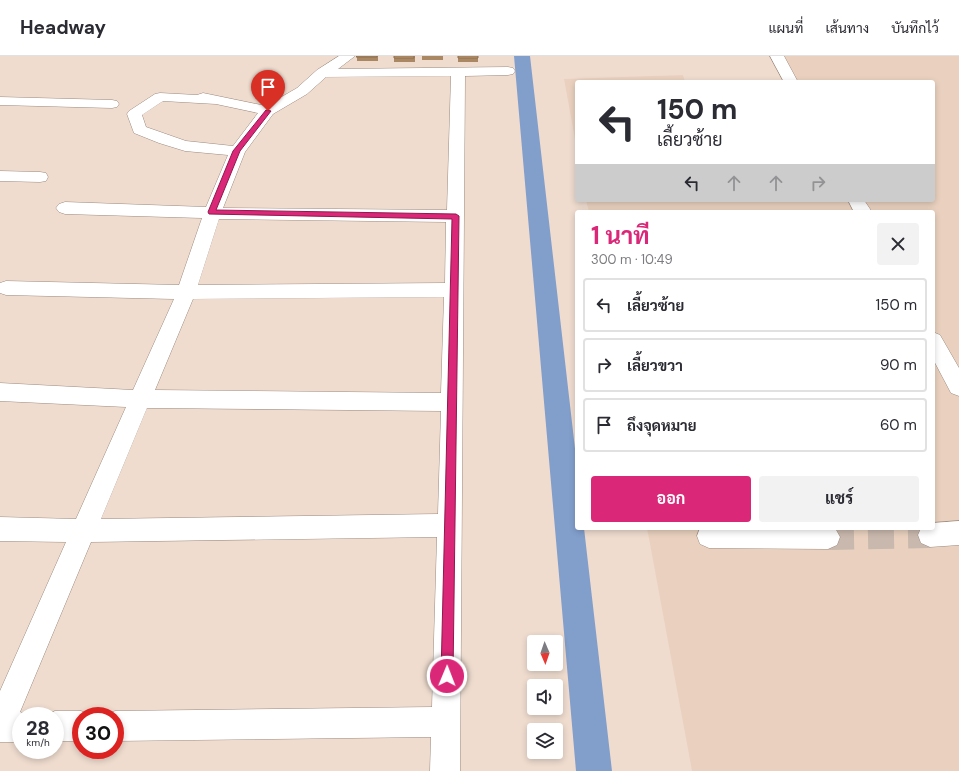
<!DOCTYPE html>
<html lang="th">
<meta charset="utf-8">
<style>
body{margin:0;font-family:"DM Sans",Sarabun,sans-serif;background:#f2f2f3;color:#2b2b33;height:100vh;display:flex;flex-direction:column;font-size:15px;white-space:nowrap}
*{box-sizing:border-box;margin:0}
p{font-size:13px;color:#7c7c81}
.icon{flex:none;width:22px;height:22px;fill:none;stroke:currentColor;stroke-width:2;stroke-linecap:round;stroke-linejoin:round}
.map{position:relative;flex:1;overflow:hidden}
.details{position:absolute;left:575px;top:154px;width:360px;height:320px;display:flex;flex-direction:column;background:#fff;border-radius:4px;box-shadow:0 2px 6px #0003}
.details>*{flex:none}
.banner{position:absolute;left:575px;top:24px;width:360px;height:122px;border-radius:4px;box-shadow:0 2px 6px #0003;background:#fff;color:#2b2b33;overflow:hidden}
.needle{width:26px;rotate:178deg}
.controls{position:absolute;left:527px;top:579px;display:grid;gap:8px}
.controls a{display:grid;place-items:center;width:36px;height:36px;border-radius:4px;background:#fff;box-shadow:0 2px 6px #0003;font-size:20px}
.speed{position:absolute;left:12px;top:651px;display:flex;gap:8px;font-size:20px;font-weight:700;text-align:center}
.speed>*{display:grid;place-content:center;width:52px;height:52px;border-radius:50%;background:#fff;box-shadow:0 2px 6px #0003;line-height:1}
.speed small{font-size:10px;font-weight:400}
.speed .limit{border:6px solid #d22;background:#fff;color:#111}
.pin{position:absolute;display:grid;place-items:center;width:34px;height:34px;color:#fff;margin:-41px -17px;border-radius:50% 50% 50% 0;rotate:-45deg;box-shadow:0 0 4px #0007}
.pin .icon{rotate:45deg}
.me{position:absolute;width:44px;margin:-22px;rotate:1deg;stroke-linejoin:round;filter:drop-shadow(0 0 3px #0008)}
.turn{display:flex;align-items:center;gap:14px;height:84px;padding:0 16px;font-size:18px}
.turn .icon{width:52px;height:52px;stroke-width:2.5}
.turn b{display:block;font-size:28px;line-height:34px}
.lanes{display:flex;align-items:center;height:38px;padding:0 16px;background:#0003;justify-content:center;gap:20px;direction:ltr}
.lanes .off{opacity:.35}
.round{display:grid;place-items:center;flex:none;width:42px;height:42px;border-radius:4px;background:#f2f2f3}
.summary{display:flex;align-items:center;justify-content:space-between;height:68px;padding:0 16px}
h1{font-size:24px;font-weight:700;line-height:30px;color:#db2777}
.cta{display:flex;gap:8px;margin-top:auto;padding:8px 16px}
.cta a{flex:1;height:46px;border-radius:4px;background:#db2777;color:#fff;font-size:16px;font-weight:700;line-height:46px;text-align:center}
.cta a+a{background:#f2f2f3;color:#2b2b33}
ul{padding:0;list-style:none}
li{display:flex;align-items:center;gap:12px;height:54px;margin:0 8px 6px;padding:0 8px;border:2px solid #e1e1e2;border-radius:4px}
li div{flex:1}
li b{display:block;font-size:15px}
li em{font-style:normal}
header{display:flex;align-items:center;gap:24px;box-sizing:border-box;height:56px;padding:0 20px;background:#fff;border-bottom:1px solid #e1e1e2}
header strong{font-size:19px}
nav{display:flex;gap:22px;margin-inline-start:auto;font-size:14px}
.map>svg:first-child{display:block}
</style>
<header>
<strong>Headway</strong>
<nav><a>แผนที่</a><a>เส้นทาง</a><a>บันทึกไว้</a></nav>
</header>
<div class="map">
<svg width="959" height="715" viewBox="0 0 959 715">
<rect width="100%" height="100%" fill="#efdccf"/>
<path fill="#ead1bf" d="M 777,0 L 959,0 L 959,715 L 692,715 L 647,472 L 933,472 L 933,156 L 589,156 L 586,144 L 933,144 L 933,26 L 791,26 Z
M 683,19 L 685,26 L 577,26 L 577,94 L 564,23 Z"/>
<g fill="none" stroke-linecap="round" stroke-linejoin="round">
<path fill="#829fcc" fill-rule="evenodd" d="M 514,0 L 530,0 L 577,410 L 577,472 L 584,472 L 612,715 L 576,715 Z"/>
<path stroke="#c9b8ad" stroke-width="26" stroke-dasharray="26 14" stroke-linecap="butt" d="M 828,481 L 930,479"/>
<defs>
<path id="minor" d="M 339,0 L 355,0 L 338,13 L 508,11 L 513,12 L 515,15 L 513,18 L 508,19 L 465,20 L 460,715 L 430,715 L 431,681 L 115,685 L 115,660 L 104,660 L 115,655 L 432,651 L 437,481 L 91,486 L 20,656 L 30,660 L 21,660 L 21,686 L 0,686 L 0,635 L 66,486 L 0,485 L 0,461 L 76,463 L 126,351 L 0,345 L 0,327 L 133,334 L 174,243 L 6,239 L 0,237 L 0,227 L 6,225 L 179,229 L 202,162 L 65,158 L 59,156 L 56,152 L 59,148 L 65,146 L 206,151 L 228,99 L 185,95 L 159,87 L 134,77 L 127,58 L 129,55 L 155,38 L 160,37 L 197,39 L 203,37 L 266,50 L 297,32 L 317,14 ZM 451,20 L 447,154 L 223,152 L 245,96 L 273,58 L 307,38 L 326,21 ZM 163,45 L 216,48 L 258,57 L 233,90 L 186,85 L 146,71 L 142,59 ZM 219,163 L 446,166 L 445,227 L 198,229 ZM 444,241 L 441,337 L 155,334 L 193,243 ZM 147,352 L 441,355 L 438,458 L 101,463 Z
M 770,0 L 784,0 L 798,26 L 784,26 Z
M 0,41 L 112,44 L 117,45 L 119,48 L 117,51 L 112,52 L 0,49 Z
M 0,115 L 40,116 L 46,117 L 48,121 L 46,125 L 40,126 L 0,125 Z
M 848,144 L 864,144 L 872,156 L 854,156 Z
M 933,276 L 940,279 L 959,312 L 959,340 L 951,337 L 933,303 Z
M 959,465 L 959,489 L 930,491 L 921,487 L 918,479 L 921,472 L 933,472 L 933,467 Z
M 700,472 L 835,472 L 840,481 L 837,489 L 828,493 L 709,492 L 700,488 L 697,480 Z
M 55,655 L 81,655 L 91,660 L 81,660 L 81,685 L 55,685 L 55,660 L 44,660 Z"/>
</defs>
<use href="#minor" stroke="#9c8b7f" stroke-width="1"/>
<use href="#minor" fill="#fff" fill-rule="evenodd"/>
</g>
<path fill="#aa8863" d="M 357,0 L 378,0 L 378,5 L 357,5 Z
M 394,0 L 415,0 L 415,6 L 394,6 Z
M 422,0 L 443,0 L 443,4 L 422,4 Z
M 458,0 L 478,0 L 478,6 L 458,6 Z"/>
<path fill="#c69e73" stroke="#8b6f50" d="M 357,0 L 377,0 L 377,1 L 356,1 Z
M 394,0 L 414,0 L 414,2 L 394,2 Z
M 458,0 L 478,0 L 478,2 L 458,2 Z"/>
<path fill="#db2777" stroke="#8e194d" d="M 266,54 L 271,55 L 240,95 L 216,154 L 456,158 L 459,160 L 453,620 L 451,624 L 447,626 L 443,624 L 441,620 L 452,163 L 209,158 L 208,156 L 233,95 Z"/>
</svg>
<div class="controls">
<a><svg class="needle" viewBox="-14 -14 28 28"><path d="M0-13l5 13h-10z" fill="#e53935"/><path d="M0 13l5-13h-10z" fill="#7c7c81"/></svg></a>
<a><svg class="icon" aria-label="sound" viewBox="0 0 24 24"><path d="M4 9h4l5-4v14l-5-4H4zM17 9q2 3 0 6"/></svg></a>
<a><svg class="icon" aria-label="layers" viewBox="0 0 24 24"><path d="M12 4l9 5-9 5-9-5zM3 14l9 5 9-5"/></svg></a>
</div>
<div class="speed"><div>28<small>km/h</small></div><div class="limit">30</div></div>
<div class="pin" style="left:268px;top:55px;background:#d93025"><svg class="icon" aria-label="arrive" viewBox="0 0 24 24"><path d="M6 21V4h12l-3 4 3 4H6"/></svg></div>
<svg class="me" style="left:447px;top:620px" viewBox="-20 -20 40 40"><circle r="17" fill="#db2777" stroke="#fff" stroke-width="3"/><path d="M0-11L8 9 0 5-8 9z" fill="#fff"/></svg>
<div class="banner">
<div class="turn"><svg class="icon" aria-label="left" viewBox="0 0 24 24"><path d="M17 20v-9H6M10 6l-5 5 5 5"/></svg><div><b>150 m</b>เลี้ยวซ้าย</div></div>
<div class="lanes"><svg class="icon" aria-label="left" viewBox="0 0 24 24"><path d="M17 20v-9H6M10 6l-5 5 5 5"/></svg><svg class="icon off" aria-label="ahead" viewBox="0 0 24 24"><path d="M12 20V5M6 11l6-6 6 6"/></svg><svg class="icon off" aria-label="ahead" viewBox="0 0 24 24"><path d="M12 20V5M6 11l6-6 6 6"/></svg><svg class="icon off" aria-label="right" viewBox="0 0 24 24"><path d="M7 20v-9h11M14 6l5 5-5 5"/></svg></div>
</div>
<section class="details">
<div class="summary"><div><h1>1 นาที</h1><p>300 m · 10:49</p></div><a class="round"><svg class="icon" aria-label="close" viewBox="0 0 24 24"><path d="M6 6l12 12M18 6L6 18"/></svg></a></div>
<ul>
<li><svg class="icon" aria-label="left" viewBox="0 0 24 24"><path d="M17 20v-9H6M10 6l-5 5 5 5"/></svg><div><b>เลี้ยวซ้าย</b></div><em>150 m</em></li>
<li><svg class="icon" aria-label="right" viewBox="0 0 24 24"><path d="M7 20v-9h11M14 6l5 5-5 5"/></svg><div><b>เลี้ยวขวา</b></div><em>90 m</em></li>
<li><svg class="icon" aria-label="arrive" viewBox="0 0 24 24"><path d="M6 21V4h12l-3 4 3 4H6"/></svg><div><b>ถึงจุดหมาย</b></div><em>60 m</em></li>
</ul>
<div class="cta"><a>ออก</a><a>แชร์</a></div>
</section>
</div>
